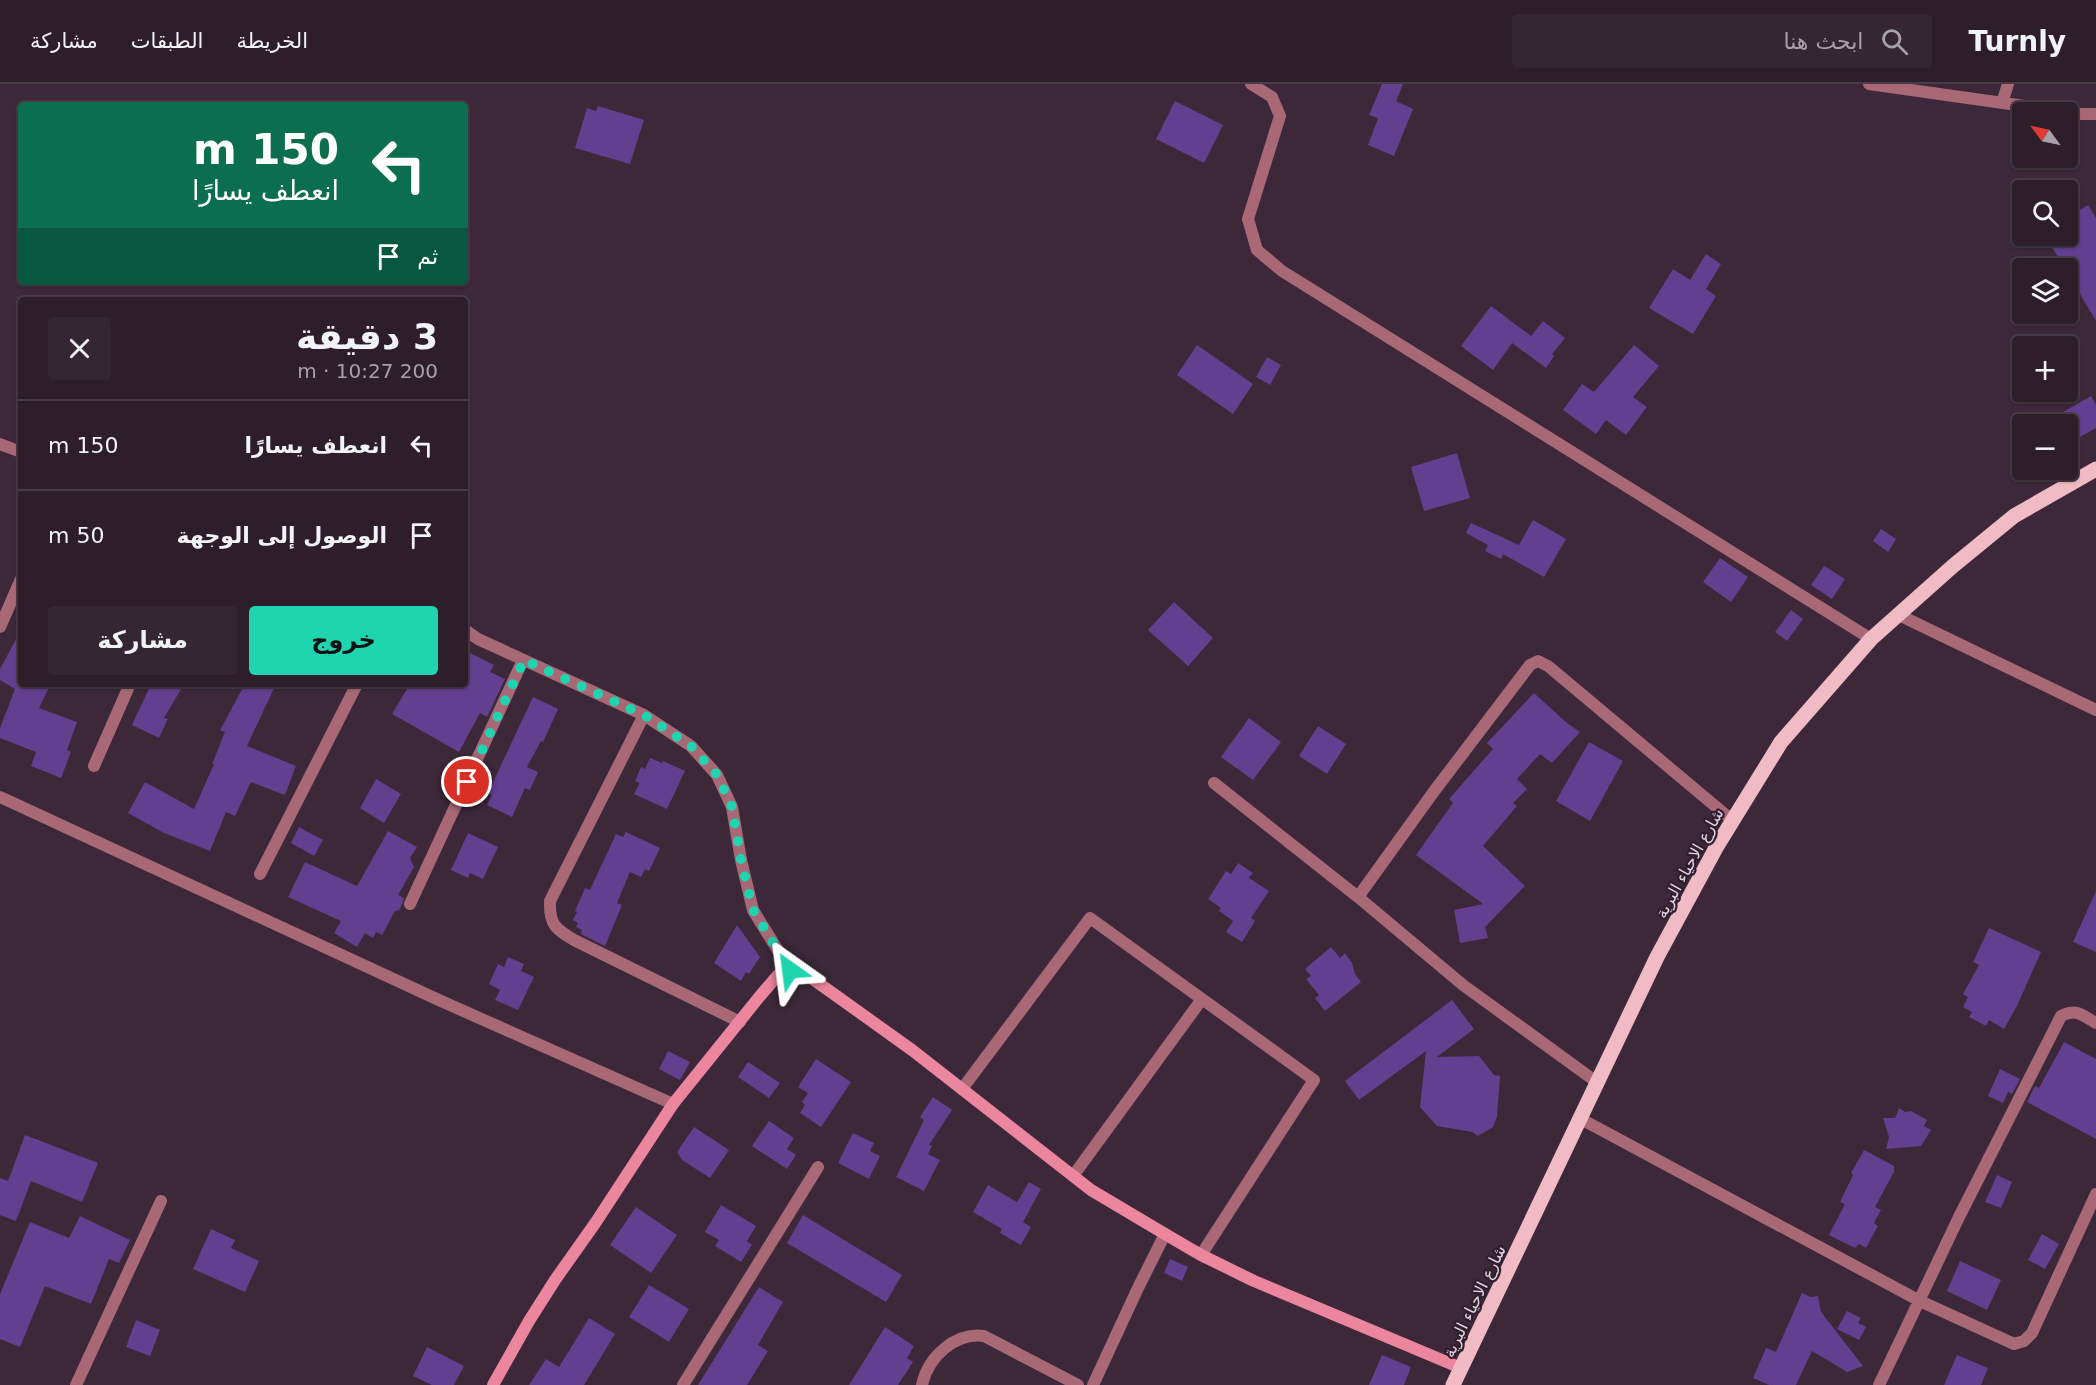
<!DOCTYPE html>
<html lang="ar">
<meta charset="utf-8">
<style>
body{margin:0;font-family:"DejaVu Sans","Noto Naskh Arabic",sans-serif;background:#352732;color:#f1f3f6;direction:rtl;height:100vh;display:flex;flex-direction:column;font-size:22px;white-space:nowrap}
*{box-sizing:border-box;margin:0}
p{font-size:20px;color:#a7a2a8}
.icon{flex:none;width:33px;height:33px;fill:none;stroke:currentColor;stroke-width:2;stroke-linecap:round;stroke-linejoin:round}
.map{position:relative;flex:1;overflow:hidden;direction:ltr}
.side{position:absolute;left:18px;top:213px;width:450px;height:390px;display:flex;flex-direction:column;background:#2d1e2a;border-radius:6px;box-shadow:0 2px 4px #0004,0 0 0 2px #483c47;direction:rtl}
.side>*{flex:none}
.banner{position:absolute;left:18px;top:18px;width:450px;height:183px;border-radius:6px;box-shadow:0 2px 4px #0004,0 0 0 2px #483c47;direction:rtl;background:#0b6e4f;color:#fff;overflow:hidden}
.needle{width:39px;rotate:303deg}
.fabs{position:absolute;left:2012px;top:18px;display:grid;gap:12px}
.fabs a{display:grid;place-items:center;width:66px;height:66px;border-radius:6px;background:#2d1e2a;box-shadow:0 2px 4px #0004,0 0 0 2px #483c47;font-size:30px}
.pin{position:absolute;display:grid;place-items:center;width:51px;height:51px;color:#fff;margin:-26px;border:3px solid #fff;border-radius:50%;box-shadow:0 2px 6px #0007}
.me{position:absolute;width:66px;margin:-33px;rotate:329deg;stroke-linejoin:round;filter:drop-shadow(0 0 4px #0008)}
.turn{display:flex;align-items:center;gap:21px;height:126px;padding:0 30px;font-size:27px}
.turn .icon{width:78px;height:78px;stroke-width:2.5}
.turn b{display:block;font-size:42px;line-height:51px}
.then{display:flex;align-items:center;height:57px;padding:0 30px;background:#0003;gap:12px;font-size:22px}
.round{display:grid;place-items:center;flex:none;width:63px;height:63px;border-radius:6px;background:#352732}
.overview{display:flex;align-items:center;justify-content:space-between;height:102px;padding:0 30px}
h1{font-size:36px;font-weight:700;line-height:45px}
.cta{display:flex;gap:12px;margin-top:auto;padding:12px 30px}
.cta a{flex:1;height:69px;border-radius:6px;background:#1fd5b0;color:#111;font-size:24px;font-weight:700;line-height:69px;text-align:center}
.cta a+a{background:#352732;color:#f1f3f6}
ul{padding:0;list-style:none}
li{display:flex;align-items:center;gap:18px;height:90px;padding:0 30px;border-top:2px solid #483c47}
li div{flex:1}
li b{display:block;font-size:22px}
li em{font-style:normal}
header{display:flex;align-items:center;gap:36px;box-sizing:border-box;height:84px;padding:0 30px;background:#2d1e2a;border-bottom:2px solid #483c47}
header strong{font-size:28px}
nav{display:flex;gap:33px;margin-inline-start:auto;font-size:21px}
.search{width:420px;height:54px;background:#352732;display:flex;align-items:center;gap:15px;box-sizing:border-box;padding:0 21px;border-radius:6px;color:#a7a2a8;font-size:22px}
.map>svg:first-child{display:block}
</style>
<header>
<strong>Turnly</strong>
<div class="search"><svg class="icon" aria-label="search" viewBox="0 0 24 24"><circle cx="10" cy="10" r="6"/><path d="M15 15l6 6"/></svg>ابحث هنا</div>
<nav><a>الخريطة</a><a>الطبقات</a><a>مشاركة</a></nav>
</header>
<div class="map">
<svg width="2096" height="1301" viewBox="0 0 2096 1301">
<rect width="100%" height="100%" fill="#3c2838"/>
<path fill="#623f8f" d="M 1382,0 L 1403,0 L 1396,17 L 1413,25 L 1394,72 L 1368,61 L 1378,34 L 1369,31 Z
M 1175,17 L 1223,41 L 1204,79 L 1156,55 Z
M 598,22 L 644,36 L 630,80 L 575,64 L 587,24 L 596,27 Z
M 2088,121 L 2096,134 L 2096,237 L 2067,188 L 2067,184 L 2065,184 L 2045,152 L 2067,152 L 2067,134 Z
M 1706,170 L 1721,180 L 1706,205 L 1716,212 L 1693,250 L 1649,224 L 1673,185 L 1690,196 Z
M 1491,222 L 1531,252 L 1543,237 L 1565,254 L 1552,270 L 1554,272 L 1546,284 L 1512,259 L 1493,286 L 1461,262 Z
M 1197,261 L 1253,300 L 1233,330 L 1177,291 Z
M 1634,261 L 1659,282 L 1633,313 L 1647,323 L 1626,351 L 1606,336 L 1596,350 L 1563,326 L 1582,300 L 1594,308 Z
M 1267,273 L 1281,281 L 1270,301 L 1256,293 Z
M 2091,312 L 2096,321 L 2096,344 L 2078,354 L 2063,328 Z
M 1457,369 L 1470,414 L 1424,427 L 1411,383 Z
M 1533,436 L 1566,455 L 1544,493 L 1503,470 L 1501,475 L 1485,467 L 1488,461 L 1466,449 L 1471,439 L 1519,461 Z
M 1881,445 L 1896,455 L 1888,468 L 1873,457 Z
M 1720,474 L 1748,493 L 1731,518 L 1703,498 Z
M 1824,482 L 1845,495 L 1832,515 L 1811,501 Z
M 1174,518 L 1213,554 L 1188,582 L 1148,546 Z
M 1791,526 L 1803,535 L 1787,557 L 1775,548 Z
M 21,546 L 21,600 L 51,600 L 39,624 L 77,638 L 67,666 L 71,668 L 61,694 L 31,682 L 36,668 L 0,654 L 0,644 L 15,605 L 0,596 L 0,585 Z
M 470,569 L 494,581 L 490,588 L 505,595 L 487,633 L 480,629 L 459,668 L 392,630 L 410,600 L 465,600 L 465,579 Z
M 151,600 L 184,600 L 164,634 L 168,635 L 159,654 L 132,641 Z
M 245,600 L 276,600 L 247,662 L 296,682 L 285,711 L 251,698 L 235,732 L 226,728 L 210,767 L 164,749 L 128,729 L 145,698 L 194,725 L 214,680 L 212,680 L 225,648 L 220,646 Z
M 1534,609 L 1567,639 L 1580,648 L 1552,679 L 1540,670 L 1517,695 L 1527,705 L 1513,719 L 1517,722 L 1483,762 L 1525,802 L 1485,843 L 1488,854 L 1460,859 L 1454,826 L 1483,820 L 1416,771 L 1453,719 L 1449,715 L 1493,665 L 1487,659 Z
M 533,613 L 558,625 L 543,658 L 541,657 L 527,683 L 538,688 L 530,706 L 525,704 L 512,733 L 487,721 L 492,711 L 488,709 Z
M 1249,634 L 1281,658 L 1253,696 L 1221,673 Z
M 1318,642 L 1346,660 L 1327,690 L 1299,672 Z
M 1589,658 L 1623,677 L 1590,737 L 1556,717 Z
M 650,674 L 662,679 L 663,677 L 685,687 L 667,725 L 634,710 L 640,699 L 635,697 L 641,683 L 645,685 Z
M 376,695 L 401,710 L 384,739 L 360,724 Z
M 299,743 L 323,756 L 314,772 L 291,759 Z
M 388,747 L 417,763 L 410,774 L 414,783 L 398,811 L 404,814 L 402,820 L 399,826 L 395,827 L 382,851 L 376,848 L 373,854 L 365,849 L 357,863 L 334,849 L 341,837 L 288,813 L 305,778 L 357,802 Z
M 626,748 L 660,764 L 649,787 L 645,785 L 641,793 L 630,788 L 617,819 L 622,821 L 605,862 L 581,850 L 582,846 L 576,843 L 578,839 L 573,836 L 577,828 L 575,827 L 585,804 L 590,806 L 616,750 L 623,753 Z
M 468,749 L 498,763 L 483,795 L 470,789 L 468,794 L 451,786 Z
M 1238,779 L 1253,789 L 1249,794 L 1269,807 L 1251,834 L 1255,837 L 1242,858 L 1226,848 L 1233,837 L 1219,827 L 1221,824 L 1208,815 L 1226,787 L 1231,790 Z
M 2096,807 L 2096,868 L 2073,858 Z
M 737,841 L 760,873 L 749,890 L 746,888 L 741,897 L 714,879 Z
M 1989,844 L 2041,868 L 2017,922 L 2004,945 L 1989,936 L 1986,942 L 1969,933 L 1972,928 L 1963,923 L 1968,913 L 1963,910 L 1979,881 L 1973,878 Z
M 1331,863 L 1340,874 L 1345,869 L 1352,879 L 1355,890 L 1361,898 L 1325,927 L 1315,914 L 1319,911 L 1306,895 L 1311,892 L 1305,885 Z
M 508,873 L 524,880 L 521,887 L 534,893 L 518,926 L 495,916 L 500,906 L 489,900 L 498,880 L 504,883 Z
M 1452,916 L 1474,945 L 1437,973 L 1479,972 L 1494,991 L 1500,992 L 1497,1033 L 1493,1043 L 1478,1052 L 1472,1048 L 1437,1042 L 1420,1023 L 1426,967 L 1359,1016 L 1345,997 Z
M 2064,958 L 2096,975 L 2096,1055 L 2027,1018 L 2035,1002 L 2039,1004 Z
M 668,967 L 690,978 L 680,996 L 659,985 Z
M 816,975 L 851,998 L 821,1043 L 800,1029 L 805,1021 L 802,1018 L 808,1009 L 798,1003 Z
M 748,978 L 780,999 L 769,1014 L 738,993 Z
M 2000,985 L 2020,995 L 2012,1010 L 2008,1008 L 2003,1019 L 1988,1012 Z
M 933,1013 L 952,1026 L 929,1061 L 932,1062 L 928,1070 L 940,1076 L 924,1107 L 896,1093 L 924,1036 L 920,1033 Z
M 1899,1024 L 1905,1028 L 1911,1027 L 1927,1036 L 1924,1042 L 1931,1046 L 1921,1062 L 1886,1065 L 1889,1053 L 1883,1034 L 1895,1034 Z
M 769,1037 L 794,1054 L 787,1065 L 796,1071 L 787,1085 L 752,1062 Z
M 694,1043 L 729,1066 L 710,1094 L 682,1076 L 677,1068 Z
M 853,1049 L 874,1059 L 870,1067 L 880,1072 L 869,1095 L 838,1079 Z
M 25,1051 L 98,1079 L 82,1118 L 31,1097 L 16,1137 L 0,1131 L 0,1094 L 8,1097 Z
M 1864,1066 L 1894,1082 L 1894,1088 L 1875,1123 L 1881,1126 L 1874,1139 L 1878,1142 L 1866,1164 L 1859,1160 L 1855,1164 L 1829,1151 L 1845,1120 L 1840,1118 L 1853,1091 L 1851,1089 Z
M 1997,1091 L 2012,1098 L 2001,1124 L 1985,1118 Z
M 1029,1098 L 1041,1105 L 1023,1138 L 1031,1143 L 1021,1161 L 1000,1149 L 1002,1145 L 973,1128 L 988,1101 L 1017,1118 Z
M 721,1121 L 756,1142 L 747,1157 L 752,1161 L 741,1178 L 715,1162 L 719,1156 L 705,1148 Z
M 636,1123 L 677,1151 L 651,1189 L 610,1161 Z
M 803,1131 L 902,1191 L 886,1218 L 787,1159 Z
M 80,1132 L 130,1156 L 119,1179 L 109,1175 L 91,1220 L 45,1202 L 20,1263 L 0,1255 L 0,1210 L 30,1138 L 69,1154 Z
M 211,1145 L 235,1156 L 231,1164 L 259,1177 L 245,1208 L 193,1185 Z
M 2042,1150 L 2059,1160 L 2045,1185 L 2028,1176 Z
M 1170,1175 L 1188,1183 L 1182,1197 L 1164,1189 Z
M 1960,1177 L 2001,1196 L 1987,1226 L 1947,1207 Z
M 649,1201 L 689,1225 L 669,1258 L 629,1233 Z
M 759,1203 L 783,1218 L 758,1261 L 768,1267 L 747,1301 L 698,1301 Z
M 1802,1209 L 1811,1213 L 1818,1212 L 1821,1228 L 1863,1282 L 1847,1288 L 1812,1267 L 1796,1301 L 1769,1301 L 1753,1294 L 1766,1264 L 1776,1268 Z
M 1847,1227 L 1861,1234 L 1858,1239 L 1866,1243 L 1859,1256 L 1837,1245 Z
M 589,1234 L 615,1250 L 584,1301 L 529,1301 L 546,1275 L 559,1283 Z
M 136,1236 L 160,1246 L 150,1272 L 126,1263 Z
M 885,1243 L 914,1262 L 907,1274 L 913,1278 L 898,1301 L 849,1301 Z
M 427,1263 L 464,1282 L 454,1301 L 432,1301 L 413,1292 Z
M 1382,1271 L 1411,1283 L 1404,1301 L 1369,1301 Z
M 1957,1271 L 1988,1284 L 1981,1301 L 1944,1301 Z"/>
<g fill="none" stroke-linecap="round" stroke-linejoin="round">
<path stroke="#a86876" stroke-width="12" d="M 1251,0 L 1272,13 L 1280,32 L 1248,135 L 1257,166 L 1282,187 L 1871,555
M 1869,0 L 2081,30 L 2096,30
M 2002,19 L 2008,0
M 0,360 L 21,368
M 1899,531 L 2096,626
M 0,543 L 21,495
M 465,546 L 478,555 L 644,631 L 691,662 L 717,691 L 732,723 L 741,776 L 753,826 L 790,886
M 644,631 L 550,817 C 549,841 556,845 574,856 L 740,938
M 94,682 L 130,600
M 1214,699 L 1358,813 L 1463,901 L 1598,999
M 0,713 L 441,917 L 673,1020
M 260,790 L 357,600
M 1358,813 L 1435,706 L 1530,581 L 1538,577 L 1548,582 L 1733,737
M 410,820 L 523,576
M 962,1005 L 1090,834 L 1314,996 L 1201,1171
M 1581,1035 L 1920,1217 L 2014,1260 L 2024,1257 L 2032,1249 L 2096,1110
M 1073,1092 L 1202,915
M 76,1301 L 161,1117
M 683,1301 L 818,1083
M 922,1301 C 928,1273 955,1248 984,1252 L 1078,1301
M 1093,1301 L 1138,1204 L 1165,1150
M 1879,1301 L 1959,1133 L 2061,932 C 2077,924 2082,931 2096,939"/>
<path stroke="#ec859e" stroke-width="12" d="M 493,1301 L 529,1237 L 555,1196 L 596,1138 L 673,1020 L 760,912 L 778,891 L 790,886 L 810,893 L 912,966 L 1091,1106 L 1165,1150 L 1201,1171 L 1254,1197 L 1461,1284"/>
<path stroke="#f1bbc6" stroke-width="15" d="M 1453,1301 L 1657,873 L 1717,762 L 1781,658 L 1871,555 L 1953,482 L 2014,432 L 2096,385"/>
</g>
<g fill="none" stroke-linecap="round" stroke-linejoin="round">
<path stroke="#1fd5b0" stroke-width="10" stroke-dasharray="0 18" d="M 467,698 L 524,576 L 644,631 L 691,662 L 717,691 L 732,723 L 741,776 L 753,826 L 790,886"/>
</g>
<g text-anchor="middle" stroke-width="4.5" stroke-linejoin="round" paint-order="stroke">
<g font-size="16" fill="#e1d4de" stroke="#311e2e">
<text transform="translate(1689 779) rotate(-61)" y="6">شارع الاحياء البرية</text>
<text transform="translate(1474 1217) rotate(-64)" y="6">شارع الاحياء البرية</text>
</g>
</g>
</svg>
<div class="fabs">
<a><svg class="needle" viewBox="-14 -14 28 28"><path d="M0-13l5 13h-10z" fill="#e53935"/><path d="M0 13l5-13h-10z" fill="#a7a2a8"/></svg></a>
<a><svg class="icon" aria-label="search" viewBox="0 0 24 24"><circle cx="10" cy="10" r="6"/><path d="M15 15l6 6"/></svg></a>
<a><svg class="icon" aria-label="layers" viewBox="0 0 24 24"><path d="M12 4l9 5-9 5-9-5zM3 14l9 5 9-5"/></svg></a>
<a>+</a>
<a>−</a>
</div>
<div class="pin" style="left:467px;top:698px;background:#d93025"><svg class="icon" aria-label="arrive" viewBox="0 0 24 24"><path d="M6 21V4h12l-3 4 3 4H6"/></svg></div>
<svg class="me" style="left:790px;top:886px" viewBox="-20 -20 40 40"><path d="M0-17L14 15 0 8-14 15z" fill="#1fd5b0" stroke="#fff" stroke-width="4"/></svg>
<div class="banner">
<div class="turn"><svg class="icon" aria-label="left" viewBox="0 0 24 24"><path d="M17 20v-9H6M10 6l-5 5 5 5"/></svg><div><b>150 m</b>انعطف يسارًا</div></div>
<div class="then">ثم<svg class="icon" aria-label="arrive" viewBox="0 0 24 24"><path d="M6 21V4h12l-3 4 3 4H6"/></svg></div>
</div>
<section class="side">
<div class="overview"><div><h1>3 دقيقة</h1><p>200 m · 10:27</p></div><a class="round"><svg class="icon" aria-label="close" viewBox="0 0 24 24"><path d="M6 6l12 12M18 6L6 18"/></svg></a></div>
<ul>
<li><svg class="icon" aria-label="left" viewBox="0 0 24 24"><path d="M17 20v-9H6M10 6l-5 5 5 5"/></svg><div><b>انعطف يسارًا</b></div><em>150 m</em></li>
<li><svg class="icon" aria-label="arrive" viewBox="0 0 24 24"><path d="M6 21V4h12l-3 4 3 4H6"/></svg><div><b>الوصول إلى الوجهة</b></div><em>50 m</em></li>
</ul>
<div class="cta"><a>خروج</a><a>مشاركة</a></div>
</section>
</div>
